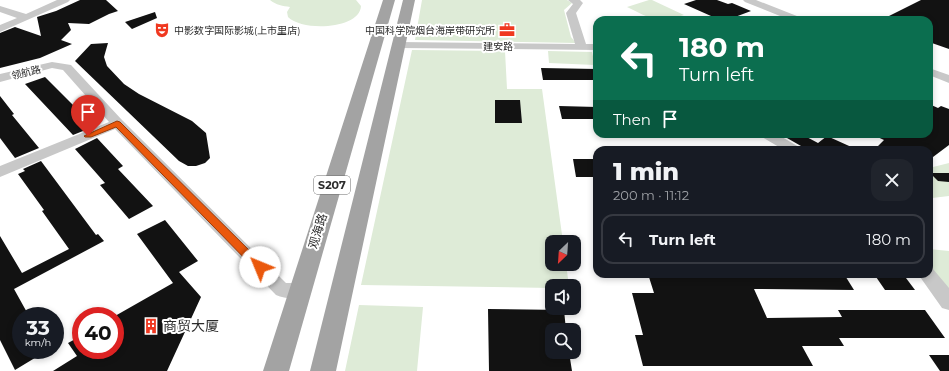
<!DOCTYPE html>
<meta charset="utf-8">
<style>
body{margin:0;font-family:Montserrat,"Noto Sans SC",sans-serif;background:#20242c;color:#f1f3f6;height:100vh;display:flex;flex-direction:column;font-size:15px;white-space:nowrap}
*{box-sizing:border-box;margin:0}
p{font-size:13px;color:#9ea1a6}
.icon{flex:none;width:22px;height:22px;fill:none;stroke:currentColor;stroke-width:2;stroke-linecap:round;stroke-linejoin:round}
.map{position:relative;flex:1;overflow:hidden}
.drawer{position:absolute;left:593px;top:146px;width:340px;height:132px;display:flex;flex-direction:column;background:#171b24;border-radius:12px;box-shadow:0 2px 6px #0003}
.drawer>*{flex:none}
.top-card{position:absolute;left:593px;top:16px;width:340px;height:122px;border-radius:12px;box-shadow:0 2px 6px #0003;background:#0b6e4f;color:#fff;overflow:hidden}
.needle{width:26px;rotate:205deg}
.fabs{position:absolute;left:545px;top:235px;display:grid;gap:8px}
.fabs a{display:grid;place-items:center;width:36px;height:36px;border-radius:8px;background:#171b24;box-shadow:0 2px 6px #0003;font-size:20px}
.speed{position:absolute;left:12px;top:307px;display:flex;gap:8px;font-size:20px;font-weight:700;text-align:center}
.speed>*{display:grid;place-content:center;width:52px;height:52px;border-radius:50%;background:#171b24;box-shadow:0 2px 6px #0003;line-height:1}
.speed small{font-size:10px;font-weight:400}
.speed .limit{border:6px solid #d22;background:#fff;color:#111}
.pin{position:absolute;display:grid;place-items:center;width:34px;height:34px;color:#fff;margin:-41px -17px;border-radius:50% 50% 50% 0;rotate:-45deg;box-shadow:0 0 4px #0007}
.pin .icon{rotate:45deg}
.me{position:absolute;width:44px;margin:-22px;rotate:315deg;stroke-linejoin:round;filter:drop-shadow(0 0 3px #0008)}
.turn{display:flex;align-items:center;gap:14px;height:84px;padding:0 20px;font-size:18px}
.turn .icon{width:52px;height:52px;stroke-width:2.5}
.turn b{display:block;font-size:28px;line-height:34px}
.then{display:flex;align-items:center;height:38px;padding:0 20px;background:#0003;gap:8px;font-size:15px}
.round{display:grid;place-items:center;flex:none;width:42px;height:42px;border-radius:12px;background:#20242c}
.summary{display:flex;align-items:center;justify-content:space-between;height:68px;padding:0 20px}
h1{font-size:24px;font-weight:800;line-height:30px}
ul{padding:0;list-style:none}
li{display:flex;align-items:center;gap:12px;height:50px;margin:0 8px 6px;padding:0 12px;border:2px solid #363941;border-radius:12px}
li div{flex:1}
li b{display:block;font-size:15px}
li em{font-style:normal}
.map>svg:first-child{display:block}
</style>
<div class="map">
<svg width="949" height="371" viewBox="0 0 949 371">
<rect width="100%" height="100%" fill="#fff"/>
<path fill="#deebd7" d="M 270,0 L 356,0 L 361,6 C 360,29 303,32 288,17 L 287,12 L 290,7 C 283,6 276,5 270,0 Z
M 422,0 L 567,0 L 572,3 L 564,10 L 571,37 L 576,43 L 415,40 Z
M 649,0 L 652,0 L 684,15 C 657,24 652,19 627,7 Z
M 412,50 L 505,51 L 507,89 L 542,89 L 563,242 L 552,242 L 552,264 L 566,264 L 569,286 L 552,286 L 552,288 L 361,285 Z
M 548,51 L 592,52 L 595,65 L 549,63 Z
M 949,163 L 949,196 L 932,198 L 929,204 L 929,168 Z
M 929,249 L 949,251 L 949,291 L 929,266 Z
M 359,305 L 423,307 L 417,371 L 345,371 Z"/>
<path fill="#121212" d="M 80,0 L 106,0 L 118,11 L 109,14 L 89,24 L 68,23 L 71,30 L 61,40 L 72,44 L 40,58 L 0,68 L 0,33 L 15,27 L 41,36 L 37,17 L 56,11 Z
M 696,0 L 717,0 L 728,4 L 732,3 L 751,11 L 727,20 L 720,20 L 684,4 Z
M 921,0 L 949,0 L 949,49 L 929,42 L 929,20 L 881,20 Z
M 155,12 L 157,18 L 132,29 L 125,22 Z
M 108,43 L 104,57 L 107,66 L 124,84 L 139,94 L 192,121 L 206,133 L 210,158 L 205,163 L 196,166 L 188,166 L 179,161 L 75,61 L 91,44 Z
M 541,68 L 597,69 L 597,80 L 543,80 Z
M 45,77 L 93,125 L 86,127 L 88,129 L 73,135 L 25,84 Z
M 0,96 L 14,114 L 12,115 L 39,148 L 15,158 L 0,138 Z
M 495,100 L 520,100 L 522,123 L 495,123 Z
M 929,104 L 938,108 L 941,106 L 949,109 L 949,145 L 929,160 L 929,150 L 874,150 L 884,140 L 871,134 L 929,134 Z
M 559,106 L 597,107 L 597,119 L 562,119 Z
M 780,134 L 801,134 L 818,143 L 827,136 L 858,150 L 808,150 Z
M 97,138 L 123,166 L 118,169 L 153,206 L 129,219 L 100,185 L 105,183 L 75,149 Z
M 573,159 L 597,159 L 597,177 L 576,177 Z
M 41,161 L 96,235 L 98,234 L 104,241 L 14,289 L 29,316 L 21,316 L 21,350 L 48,350 L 15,370 L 0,340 L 0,236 L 22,273 L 69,249 L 42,211 L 44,210 L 18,174 L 25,171 L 23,169 Z
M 930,173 L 949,173 L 949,182 L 938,181 Z
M 165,220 L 198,261 L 179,272 L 201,297 L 167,371 L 53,371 L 77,356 L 68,343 L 81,336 L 81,350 L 115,350 L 115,316 L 173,283 L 137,234 Z
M 648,274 L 844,274 L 854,290 L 754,289 L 767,318 L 842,317 L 838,310 L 925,310 L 945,338 L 839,338 L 844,346 L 802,346 L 813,366 L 643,366 L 635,335 L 643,335 L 632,293 L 654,293 Z
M 874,274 L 903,274 L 915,290 L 885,290 Z
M 488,309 L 564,310 L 566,330 L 552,330 L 552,352 L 569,352 L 572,371 L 489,371 Z
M 929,355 L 949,355 L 949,371 L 940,371 Z"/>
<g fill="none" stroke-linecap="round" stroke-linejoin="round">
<path fill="#c8c8c8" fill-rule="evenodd" d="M 57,0 L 70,0 L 68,2 L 0,32 L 0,25 L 17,18 L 0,12 L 0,6 L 26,14 Z
M 568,0 L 580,0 L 583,3 L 576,13 L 586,44 L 597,44 L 597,50 L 399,48 L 394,45 L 399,42 L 575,44 L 566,13 L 573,4 Z
M 743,0 L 756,0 L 802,18 L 804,20 L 790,20 L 745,2 Z
M 52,62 L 71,65 L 122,120 L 286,283 L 300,283 L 306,286 L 309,291 L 306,296 C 297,300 285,299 276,295 L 115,129 L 0,177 L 0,166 L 109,122 L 63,70 L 52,68 L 0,82 L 0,74 Z
M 929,68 L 949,75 L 949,83 L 929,75 Z
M 760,134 L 777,134 L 799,147 L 801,150 L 784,150 L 762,137 Z
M 929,268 L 933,269 L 949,288 L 949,310 L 942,308 L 918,274 L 929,274 Z"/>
<path fill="#a3a3a3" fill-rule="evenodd" d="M 383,0 L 395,0 L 289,371 L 263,371 Z
M 403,0 L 415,0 L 336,371 L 310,371 Z"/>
</g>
<path fill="#ea580c" stroke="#983908" d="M 117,121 L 120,122 L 263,264 L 265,267 L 263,270 L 260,272 L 256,270 L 116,127 L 91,137 L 85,137 L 84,136 Z"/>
<defs>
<symbol id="theatre-bare" viewBox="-9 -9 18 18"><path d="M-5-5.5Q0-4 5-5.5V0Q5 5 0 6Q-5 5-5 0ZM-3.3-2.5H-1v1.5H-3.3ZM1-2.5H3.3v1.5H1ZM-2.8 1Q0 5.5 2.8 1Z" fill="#f03820" stroke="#fff" stroke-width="2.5" paint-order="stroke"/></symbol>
<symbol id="office-bare" viewBox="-9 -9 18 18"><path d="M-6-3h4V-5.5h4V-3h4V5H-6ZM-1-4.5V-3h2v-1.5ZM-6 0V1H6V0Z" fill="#f03820" stroke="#fff" stroke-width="2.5" paint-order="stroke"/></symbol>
<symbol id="building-bare" viewBox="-9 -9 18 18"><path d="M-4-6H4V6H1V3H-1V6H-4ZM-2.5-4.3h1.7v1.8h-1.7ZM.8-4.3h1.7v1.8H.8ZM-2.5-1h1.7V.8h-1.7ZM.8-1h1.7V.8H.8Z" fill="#f03820" stroke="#fff" stroke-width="2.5" paint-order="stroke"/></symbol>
</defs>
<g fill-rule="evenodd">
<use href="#theatre-bare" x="151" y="19" width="22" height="22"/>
<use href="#office-bare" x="496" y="19" width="22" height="22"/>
<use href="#building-bare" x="140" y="315" width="22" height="22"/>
</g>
<g text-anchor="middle" stroke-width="4" stroke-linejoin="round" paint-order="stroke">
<g font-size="10" fill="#2b2b2b" stroke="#fff" text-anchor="start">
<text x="174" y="34">中影数字国际影城(上市里店)</text>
<text x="495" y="34" text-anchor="end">中国科学院烟台海岸带研究所</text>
</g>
<g font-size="10" fill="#2b2b2b" stroke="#fff">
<text x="498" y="50">建安路</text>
<text transform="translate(26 72) rotate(-14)" y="4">领航路</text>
</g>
<rect fill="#fff" stroke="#6b6b6b" stroke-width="1" x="314" y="176" width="36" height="18" rx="3"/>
<g font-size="11" font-weight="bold" fill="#2b2b2b">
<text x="332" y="189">S207</text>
</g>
<g font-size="12" fill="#2b2b2b" stroke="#fff">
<text transform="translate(318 231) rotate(-73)" y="4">观海路</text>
</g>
<g font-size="14" fill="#2b2b2b" stroke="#fff" text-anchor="start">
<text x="163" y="331">商贸大厦</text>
</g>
</g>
</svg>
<div class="fabs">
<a><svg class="needle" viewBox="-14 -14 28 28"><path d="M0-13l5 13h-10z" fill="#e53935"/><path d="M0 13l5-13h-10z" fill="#9ea1a6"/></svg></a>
<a><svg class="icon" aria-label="sound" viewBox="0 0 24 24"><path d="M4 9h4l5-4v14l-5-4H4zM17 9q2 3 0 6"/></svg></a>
<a><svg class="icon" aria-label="search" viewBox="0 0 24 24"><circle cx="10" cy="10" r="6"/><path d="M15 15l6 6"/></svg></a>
</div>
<div class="speed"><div>33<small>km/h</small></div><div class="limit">40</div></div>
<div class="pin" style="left:88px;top:136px;background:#d93025"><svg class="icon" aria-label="arrive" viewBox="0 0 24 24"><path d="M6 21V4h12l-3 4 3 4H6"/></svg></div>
<svg class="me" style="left:260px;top:267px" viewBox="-20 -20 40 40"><circle r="19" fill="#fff"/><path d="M0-13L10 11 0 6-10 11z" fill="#ea580c"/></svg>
<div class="top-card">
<div class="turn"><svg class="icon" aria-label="left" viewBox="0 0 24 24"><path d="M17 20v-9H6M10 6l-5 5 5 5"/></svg><div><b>180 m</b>Turn left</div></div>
<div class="then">Then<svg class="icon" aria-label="arrive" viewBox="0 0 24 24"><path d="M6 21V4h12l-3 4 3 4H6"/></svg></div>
</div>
<section class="drawer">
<div class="summary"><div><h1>1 min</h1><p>200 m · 11:12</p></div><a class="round"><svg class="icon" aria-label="close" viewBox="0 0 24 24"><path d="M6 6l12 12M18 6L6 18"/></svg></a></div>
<ul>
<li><svg class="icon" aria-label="left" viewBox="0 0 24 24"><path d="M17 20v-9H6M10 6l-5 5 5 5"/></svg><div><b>Turn left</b></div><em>180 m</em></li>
</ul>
</section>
</div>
